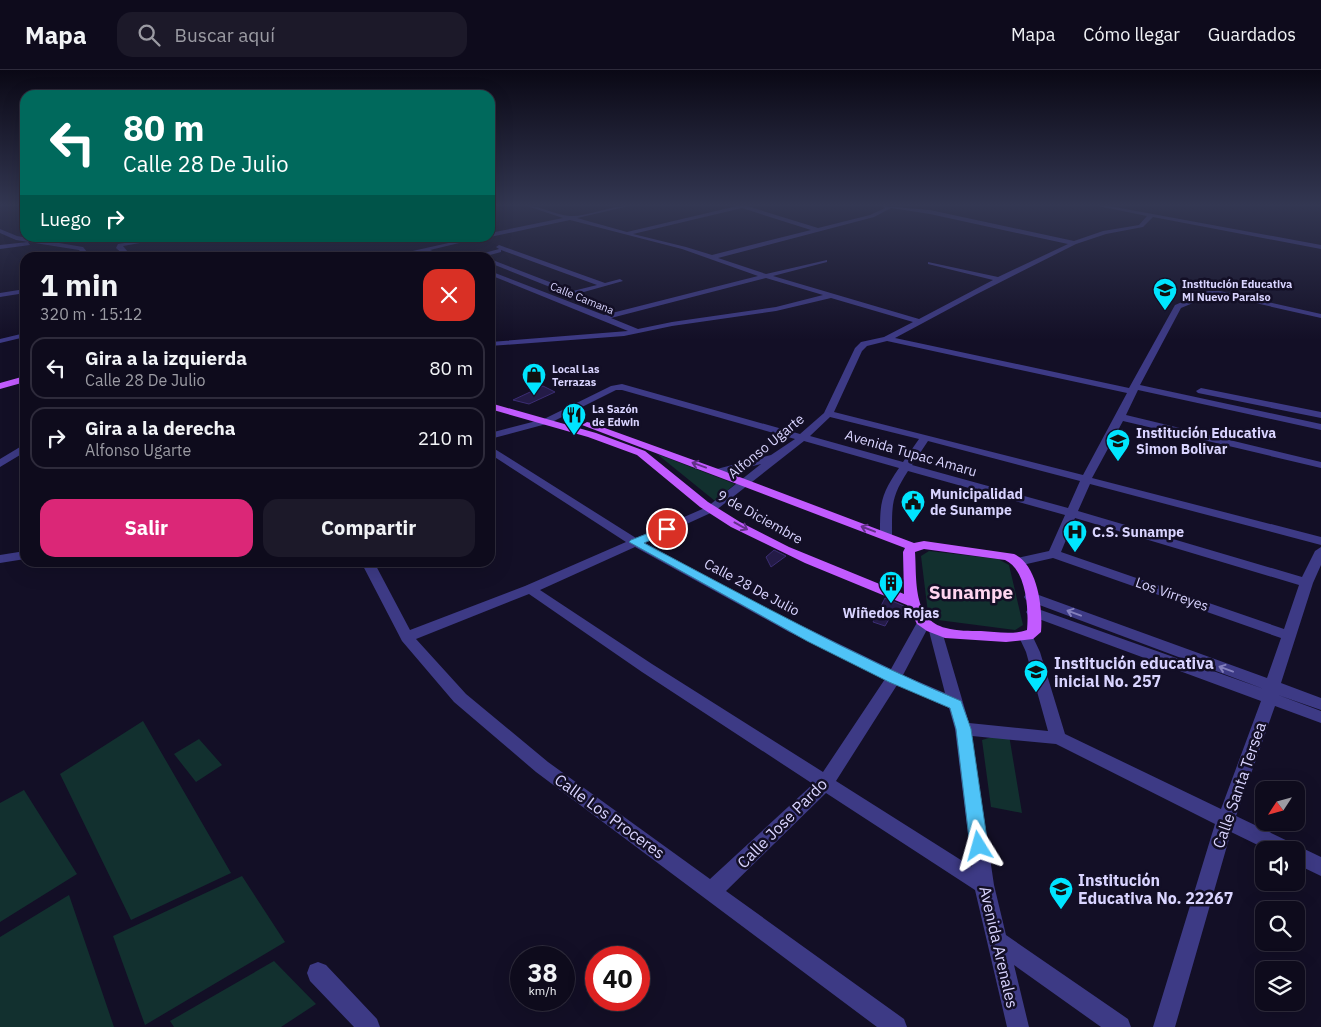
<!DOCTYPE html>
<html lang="es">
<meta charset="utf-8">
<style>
body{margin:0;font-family:"IBM Plex Sans",sans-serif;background:#1c1929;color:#f1f3f6;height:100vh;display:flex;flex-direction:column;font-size:19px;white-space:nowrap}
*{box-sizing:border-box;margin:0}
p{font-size:16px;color:#9b9ba3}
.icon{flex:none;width:28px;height:28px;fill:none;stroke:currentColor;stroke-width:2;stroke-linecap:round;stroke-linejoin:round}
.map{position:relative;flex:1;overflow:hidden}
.sheet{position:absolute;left:20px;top:182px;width:475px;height:315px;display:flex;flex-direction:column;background:#0e0b1c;border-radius:15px;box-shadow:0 5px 20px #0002,0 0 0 1px #2e2b3b}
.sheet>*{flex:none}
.hud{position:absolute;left:20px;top:20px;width:475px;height:152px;border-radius:15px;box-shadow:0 5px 20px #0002,0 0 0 1px #2e2b3b;background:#00695c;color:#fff;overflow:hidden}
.needle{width:32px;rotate:234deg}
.tools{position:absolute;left:1255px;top:711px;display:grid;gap:10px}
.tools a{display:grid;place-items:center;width:50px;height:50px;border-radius:10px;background:#0e0b1c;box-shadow:0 5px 20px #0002,0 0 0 1px #2e2b3b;font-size:25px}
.speed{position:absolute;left:510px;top:876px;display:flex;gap:10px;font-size:25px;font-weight:700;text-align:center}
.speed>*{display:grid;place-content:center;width:65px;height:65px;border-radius:50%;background:#0e0b1c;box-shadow:0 5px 20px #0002,0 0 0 1px #2e2b3b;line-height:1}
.speed small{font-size:12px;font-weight:400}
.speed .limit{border:8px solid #d22;background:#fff;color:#111}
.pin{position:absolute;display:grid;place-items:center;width:42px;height:42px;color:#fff;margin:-21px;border:2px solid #fff;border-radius:50%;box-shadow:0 1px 5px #0007}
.me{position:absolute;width:55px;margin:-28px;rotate:352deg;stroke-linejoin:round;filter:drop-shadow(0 0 4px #0008)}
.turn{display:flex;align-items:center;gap:18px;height:105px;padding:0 20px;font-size:22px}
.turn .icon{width:65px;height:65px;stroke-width:2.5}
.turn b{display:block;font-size:35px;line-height:42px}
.then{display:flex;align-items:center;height:48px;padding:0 20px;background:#0003;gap:10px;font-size:19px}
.round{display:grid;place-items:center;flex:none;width:52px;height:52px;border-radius:15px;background:#1c1929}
.summary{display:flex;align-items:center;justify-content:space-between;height:85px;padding:0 20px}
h1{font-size:30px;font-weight:800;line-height:38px}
.button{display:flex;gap:10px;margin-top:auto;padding:10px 20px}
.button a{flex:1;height:58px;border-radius:15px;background:#db2777;color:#fff;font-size:20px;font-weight:800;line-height:58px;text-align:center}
.button a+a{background:#1c1929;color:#f1f3f6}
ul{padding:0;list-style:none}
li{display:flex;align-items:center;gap:15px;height:62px;margin:0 10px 8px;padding:0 10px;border:2px solid #2e2b3b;border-radius:15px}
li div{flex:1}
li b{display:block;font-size:19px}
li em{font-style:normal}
header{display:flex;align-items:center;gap:30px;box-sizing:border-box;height:70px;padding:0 25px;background:#0e0b1c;border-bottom:1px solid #2e2b3b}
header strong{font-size:24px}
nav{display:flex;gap:28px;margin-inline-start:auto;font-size:18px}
.search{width:350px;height:45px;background:#1c1929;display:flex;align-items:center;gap:12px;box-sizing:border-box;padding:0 18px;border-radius:15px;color:#9b9ba3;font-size:19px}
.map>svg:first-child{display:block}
</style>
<header>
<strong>Mapa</strong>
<div class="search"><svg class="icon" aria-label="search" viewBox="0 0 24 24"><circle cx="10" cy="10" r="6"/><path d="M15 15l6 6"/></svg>Buscar aquí</div>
<nav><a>Mapa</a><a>Cómo llegar</a><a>Guardados</a></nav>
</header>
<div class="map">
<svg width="1321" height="957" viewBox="0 0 1321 957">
<rect width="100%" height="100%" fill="#130f26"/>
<path fill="#12302f" d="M 657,384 L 735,414 L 715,431 Z
M 929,481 L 998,489 L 1009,495 L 1023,555 L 1015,560 L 938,550 L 928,543 L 921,486 Z
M 143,651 L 231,803 L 131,850 L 60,704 Z
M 1009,665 L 1022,743 L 991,737 L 982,670 L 995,666 Z
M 199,669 L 222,695 L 196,712 L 174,684 Z
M 24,720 L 77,804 L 0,852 L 0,733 Z
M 242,806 L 285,872 L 145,955 L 113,866 Z
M 69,825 L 114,957 L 0,957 L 0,867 Z
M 274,891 L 316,934 L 281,957 L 174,957 L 170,951 Z"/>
<path fill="#241b47" stroke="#3b2d73" d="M 543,316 L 555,322 L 529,334 L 513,330 Z
M 774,480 L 786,486 L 771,497 L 766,487 Z
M 885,528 L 904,536 L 906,544 L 892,544 L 885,556 L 873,552 Z"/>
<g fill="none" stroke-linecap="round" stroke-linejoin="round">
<path fill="#3d3a85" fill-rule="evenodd" d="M 527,136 C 542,136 555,145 570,146 C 585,147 610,136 629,136 L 577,148 L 627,162 L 737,136 L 747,136 L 818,158 L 870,145 L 885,138 L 882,136 L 930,140 L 1074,171 L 1103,161 L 1139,155 L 1147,146 L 1098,136 L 1109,136 L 1321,175 L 1321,179 L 1153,147 L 1143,157 L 1106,164 L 1076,174 L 977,224 L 895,268 L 1129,318 L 1175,235 L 1208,221 L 1220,221 L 1321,244 L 1321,248 L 1220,225 L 1212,225 L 1181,238 L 1140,315 L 1321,354 L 1321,360 L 1138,320 L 1126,345 L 1321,392 L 1321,398 L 1123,351 L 1092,408 L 1321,467 L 1321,475 L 1090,414 L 1078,441 L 1302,507 L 1315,481 L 1321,477 L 1321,495 L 1313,513 L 1281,613 L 1321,628 L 1321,640 L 1278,625 L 1321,641 L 1321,653 L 1275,636 L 1236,746 L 1321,787 L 1321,806 L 1296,794 L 1296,780 L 1268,780 L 1231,762 L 1175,957 L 1153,957 L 1215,754 L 1056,674 L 972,666 L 994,815 L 1006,865 L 1128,949 L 1131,957 L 1101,957 L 1014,895 L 1029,957 L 1007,957 L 975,820 L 826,723 L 726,821 L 904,949 L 907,957 L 877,957 L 536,702 L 454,632 L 402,571 L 361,492 L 374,492 L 410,560 L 525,516 L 626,472 L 490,384 L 490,376 L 636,468 L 707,437 L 761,394 L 717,405 L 713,404 L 712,402 L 713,400 L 771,385 L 795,369 L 622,320 L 616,320 L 550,353 L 490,369 L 490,363 L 544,349 L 611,316 L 622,314 L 800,364 L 824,343 L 855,278 L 861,272 L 884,267 L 913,252 L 831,228 L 776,241 L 672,256 L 624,266 L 490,276 L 490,272 L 628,261 L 490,205 L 490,201 L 604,245 L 758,206 L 682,179 L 570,150 L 490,167 L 490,163 L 563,148 ZM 742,138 L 811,160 L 712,185 L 686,177 L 633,164 ZM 891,138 L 930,144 L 1068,174 L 998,207 L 928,192 L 928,194 L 993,210 L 919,249 L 773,206 L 827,192 L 827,190 L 766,204 L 718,188 L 874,147 ZM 766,208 L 823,225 L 776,237 L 672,252 L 638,259 L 611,248 ZM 887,271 L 1127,323 L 1083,405 L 834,342 L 862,281 L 867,276 ZM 830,347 L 919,369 L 903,392 L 810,366 ZM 804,371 L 899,398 C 880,426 880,433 880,466 L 882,469 L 890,469 L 892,466 C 892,435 891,427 908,401 L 1065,445 L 1049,481 L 1013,489 L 1012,492 L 1013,495 L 1018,496 L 1053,488 L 1281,568 L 1267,608 L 1036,524 L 1026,524 L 1024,527 L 1026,530 L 1264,619 L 1038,539 L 1028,539 L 1026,542 L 1028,545 L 1261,631 L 1221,739 L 1065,664 L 1040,582 L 1031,563 L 1021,563 L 1019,567 L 1026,582 L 1048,661 L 969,653 L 941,558 L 931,558 L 929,561 L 945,623 L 903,605 L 931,552 L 929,549 L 919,549 L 891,599 L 759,535 L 645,473 L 715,441 ZM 928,371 L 1080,411 L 1068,438 L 912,395 ZM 1075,448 L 1299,515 L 1284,559 L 1061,482 ZM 635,477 L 789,562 L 885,609 L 823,702 L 652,594 L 540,520 ZM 529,524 L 642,602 L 813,714 L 710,809 L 548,692 L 466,624 L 416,569 ZM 897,615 L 949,638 L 955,659 L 972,797 L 836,711 Z
M 0,159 L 17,166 L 83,177 L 92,188 L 85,188 L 79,180 L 16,170 L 0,163 Z
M 157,168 L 168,168 L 123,176 L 133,188 L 127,188 L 116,178 L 118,174 Z
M 471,168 L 480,168 L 430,180 L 450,188 L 439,188 L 422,182 L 395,188 L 381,188 Z
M 28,172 L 30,175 L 0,179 L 0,175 Z
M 499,175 L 605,213 L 620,209 L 623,211 L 566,227 L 562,225 L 565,223 L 490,193 L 490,189 L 573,221 L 597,215 L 501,180 L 501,182 L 479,188 L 466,188 L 499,179 L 496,177 Z
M 25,219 L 25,223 L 0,227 L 0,223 Z
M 25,263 L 25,267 L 0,273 L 0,269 Z
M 1201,318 L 1321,342 L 1321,348 L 1198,323 L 1196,321 Z
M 25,374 L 25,382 L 0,397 L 0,389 Z
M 25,481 L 25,489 L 0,493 L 0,485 Z
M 318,892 L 326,895 L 377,949 L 380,957 L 354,957 L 310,911 L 307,903 L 310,895 Z"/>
<path fill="#c25bff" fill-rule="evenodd" d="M 25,306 L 25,312 L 0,319 L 0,313 Z
M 490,333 L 596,363 L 645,381 L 708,432 L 740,452 L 789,477 L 904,524 L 903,482 L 905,478 L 582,355 L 587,352 L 591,353 L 721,400 L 914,473 L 924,471 L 1014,484 C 1038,495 1043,539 1041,562 L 1033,569 L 1006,572 L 945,568 L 927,561 L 917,554 L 907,535 L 805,493 L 731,457 L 700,437 L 637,385 L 588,367 L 490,339 ZM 924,479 L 1005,490 C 1026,499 1029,539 1027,560 C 1014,565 995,562 981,561 C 970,561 957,561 946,558 C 912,550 917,509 915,482 Z"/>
</g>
<defs><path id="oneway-shaft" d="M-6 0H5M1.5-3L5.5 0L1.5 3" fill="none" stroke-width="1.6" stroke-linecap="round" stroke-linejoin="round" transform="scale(1.25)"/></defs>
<g stroke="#623188">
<use href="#oneway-shaft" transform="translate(699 395) rotate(-160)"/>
<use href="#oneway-shaft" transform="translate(741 456) rotate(29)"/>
<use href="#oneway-shaft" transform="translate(868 459) rotate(-159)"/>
</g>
<g stroke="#837fbc">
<use href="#oneway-shaft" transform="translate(1074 543) rotate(-160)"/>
<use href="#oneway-shaft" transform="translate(1226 599) rotate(-160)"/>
</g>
<linearGradient id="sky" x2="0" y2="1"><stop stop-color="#0a0815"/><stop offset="0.5" stop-color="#333752"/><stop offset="1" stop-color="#333752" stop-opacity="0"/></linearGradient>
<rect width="1321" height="270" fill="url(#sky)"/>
<path fill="#4fc3f7" stroke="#337fa1" d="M 667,456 L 673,459 L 671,461 L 644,473 C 748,528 852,585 961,631 L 971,659 L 988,776 L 985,781 L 979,784 L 973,781 L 970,776 L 956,659 L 950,638 L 889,612 L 807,571 L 629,472 L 631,470 Z"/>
<defs>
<symbol id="school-pin" viewBox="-11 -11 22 30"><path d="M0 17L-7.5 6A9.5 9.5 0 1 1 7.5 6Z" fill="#00e5ff" stroke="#130f26"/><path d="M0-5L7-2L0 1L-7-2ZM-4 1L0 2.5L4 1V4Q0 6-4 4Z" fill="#111"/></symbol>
<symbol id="shop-pin" viewBox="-11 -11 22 30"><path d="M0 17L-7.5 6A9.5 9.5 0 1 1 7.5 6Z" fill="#00e5ff" stroke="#130f26"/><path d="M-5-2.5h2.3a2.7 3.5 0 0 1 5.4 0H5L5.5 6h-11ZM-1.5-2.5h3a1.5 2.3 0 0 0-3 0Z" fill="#111"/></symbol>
<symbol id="restaurant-pin" viewBox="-11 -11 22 30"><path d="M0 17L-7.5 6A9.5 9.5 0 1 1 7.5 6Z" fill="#00e5ff" stroke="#130f26"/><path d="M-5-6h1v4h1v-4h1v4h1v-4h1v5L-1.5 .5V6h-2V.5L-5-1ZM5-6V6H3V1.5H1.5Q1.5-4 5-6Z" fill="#111"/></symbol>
<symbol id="civic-pin" viewBox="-11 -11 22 30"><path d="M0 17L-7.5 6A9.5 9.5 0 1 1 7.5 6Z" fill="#00e5ff" stroke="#130f26"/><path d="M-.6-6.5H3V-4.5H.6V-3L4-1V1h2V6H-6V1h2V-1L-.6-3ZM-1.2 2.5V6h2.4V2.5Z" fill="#111"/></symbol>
<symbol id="hospital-pin" viewBox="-11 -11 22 30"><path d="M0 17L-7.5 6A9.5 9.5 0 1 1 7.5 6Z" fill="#00e5ff" stroke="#130f26"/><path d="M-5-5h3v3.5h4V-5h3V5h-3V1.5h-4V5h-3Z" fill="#111"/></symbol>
<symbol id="building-pin" viewBox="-11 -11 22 30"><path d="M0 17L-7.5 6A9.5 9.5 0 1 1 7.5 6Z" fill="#00e5ff" stroke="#130f26"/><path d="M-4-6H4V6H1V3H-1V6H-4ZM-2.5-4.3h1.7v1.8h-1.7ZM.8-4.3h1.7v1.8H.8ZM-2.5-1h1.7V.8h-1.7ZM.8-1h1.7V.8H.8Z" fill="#111"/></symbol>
</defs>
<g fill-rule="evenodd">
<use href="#school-pin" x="1151" y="206" width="28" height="38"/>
<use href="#shop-pin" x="520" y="291" width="28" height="38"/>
<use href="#restaurant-pin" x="560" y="331" width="28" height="38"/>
<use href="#school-pin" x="1104" y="357" width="28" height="38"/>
<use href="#civic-pin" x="899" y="418" width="28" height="38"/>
<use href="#hospital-pin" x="1061" y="448" width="28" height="38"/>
<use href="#building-pin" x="877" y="499" width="28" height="38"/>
<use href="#school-pin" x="1022" y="588" width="28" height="38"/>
<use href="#school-pin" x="1047" y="805" width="28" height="38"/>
</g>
<g text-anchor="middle" stroke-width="5" stroke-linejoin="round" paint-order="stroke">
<g font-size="11" font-weight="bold" fill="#d9d4ff" stroke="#130f26" text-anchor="start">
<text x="1182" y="218">Institución Educativa<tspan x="1182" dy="13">Mi Nuevo Paraiso</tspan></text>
<text x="552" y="303">Local Las<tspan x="552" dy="13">Terrazas</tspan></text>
<text x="592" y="343">La Sazón<tspan x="592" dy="13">de Edwin</tspan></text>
</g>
<g font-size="11" fill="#d9d4ff" stroke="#130f26">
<text transform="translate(582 228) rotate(22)" y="4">Calle Camana</text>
</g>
<g font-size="14" font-weight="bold" fill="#d9d4ff" stroke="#130f26" text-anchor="start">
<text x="1136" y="368">Institución Educativa<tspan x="1136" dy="16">Simon Bolivar</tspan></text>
<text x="930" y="429">Municipalidad<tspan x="930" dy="16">de Sunampe</tspan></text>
<text x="1092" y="467">C.S. Sunampe</text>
<text x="891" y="548" text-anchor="middle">Wiñedos Rojas</text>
</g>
<g font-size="14" fill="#d9d4ff" stroke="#130f26">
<text transform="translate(766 376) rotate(-39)" y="5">Alfonso Ugarte</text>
<text transform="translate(911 383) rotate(16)" y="5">Avenida Tupac Amaru</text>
<text transform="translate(760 447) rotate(29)" y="5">9 de Diciembre</text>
<text transform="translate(752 517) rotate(28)" y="5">Calle 28 De Julio</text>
<text transform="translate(1172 524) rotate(19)" y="5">Los Virreyes</text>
</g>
<g font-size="16" font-weight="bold" fill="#d9d4ff" stroke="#130f26" text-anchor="start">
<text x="1054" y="599">Institución educativa<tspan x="1054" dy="18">inicial No. 257</tspan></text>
<text x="1078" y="816">Institución<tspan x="1078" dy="18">Educativa No. 22267</tspan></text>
</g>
<g font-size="16" fill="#d9d4ff" stroke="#130f26">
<text transform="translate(1239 715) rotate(-71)" y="6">Calle Santa Tersea</text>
<text transform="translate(610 746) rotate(36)" y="6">Calle Los Proceres</text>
<text transform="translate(782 753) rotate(-45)" y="6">Calle Jose Pardo</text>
<text transform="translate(999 877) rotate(77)" y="6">Avenida Arenales</text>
</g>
<g font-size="19" font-weight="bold" fill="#ffd6f0" stroke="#130f26">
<text x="971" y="529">Sunampe</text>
</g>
</g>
</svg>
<div class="tools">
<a><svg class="needle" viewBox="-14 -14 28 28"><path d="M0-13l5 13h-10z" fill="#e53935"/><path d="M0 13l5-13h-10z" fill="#9b9ba3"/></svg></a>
<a><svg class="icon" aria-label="sound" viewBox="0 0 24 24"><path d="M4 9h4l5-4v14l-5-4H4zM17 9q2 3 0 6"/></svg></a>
<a><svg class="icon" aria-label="search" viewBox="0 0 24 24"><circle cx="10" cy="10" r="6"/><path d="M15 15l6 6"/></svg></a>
<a><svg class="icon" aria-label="layers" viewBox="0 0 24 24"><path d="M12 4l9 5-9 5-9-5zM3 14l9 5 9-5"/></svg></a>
</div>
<div class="speed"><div>38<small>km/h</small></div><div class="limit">40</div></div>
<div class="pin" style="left:667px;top:459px;background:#d93025"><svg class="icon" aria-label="arrive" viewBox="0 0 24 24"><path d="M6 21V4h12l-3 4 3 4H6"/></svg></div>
<svg class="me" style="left:979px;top:776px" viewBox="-20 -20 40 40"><path d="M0-17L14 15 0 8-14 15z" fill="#4fc3f7" stroke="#fff" stroke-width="4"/></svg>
<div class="hud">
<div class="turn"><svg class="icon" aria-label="left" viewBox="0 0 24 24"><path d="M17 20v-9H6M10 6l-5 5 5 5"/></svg><div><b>80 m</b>Calle 28 De Julio</div></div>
<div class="then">Luego<svg class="icon" aria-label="right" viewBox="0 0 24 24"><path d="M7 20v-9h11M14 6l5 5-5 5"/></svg></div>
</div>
<section class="sheet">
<div class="summary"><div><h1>1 min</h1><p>320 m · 15:12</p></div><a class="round" style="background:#d93025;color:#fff"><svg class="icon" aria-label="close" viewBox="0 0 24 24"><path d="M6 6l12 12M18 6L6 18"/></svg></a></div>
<ul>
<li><svg class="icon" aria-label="left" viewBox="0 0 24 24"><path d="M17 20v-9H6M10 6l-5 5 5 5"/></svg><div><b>Gira a la izquierda</b><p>Calle 28 De Julio</p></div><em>80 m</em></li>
<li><svg class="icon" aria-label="right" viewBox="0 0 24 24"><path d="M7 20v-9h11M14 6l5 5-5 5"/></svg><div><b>Gira a la derecha</b><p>Alfonso Ugarte</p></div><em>210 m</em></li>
</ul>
<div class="button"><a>Salir</a><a>Compartir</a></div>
</section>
</div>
